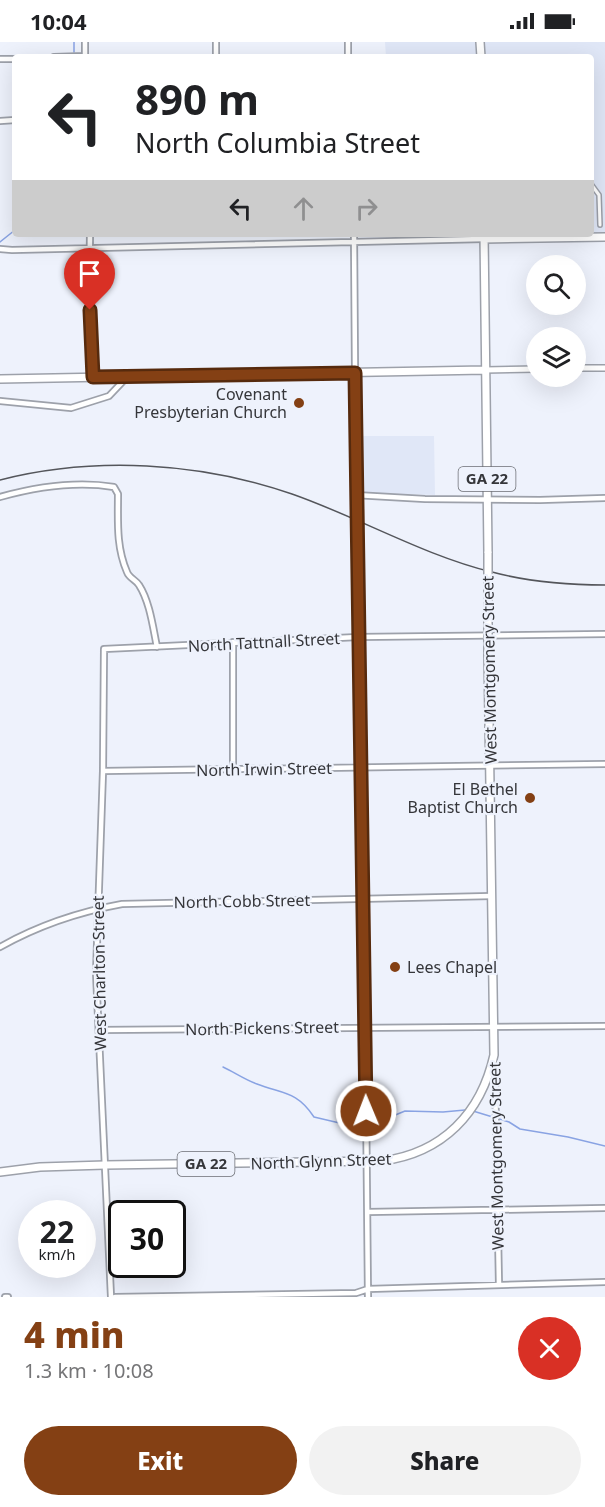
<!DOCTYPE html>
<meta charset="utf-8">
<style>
body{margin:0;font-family:"Noto Sans",sans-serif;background:#f2f2f2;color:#202124;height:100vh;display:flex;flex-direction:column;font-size:22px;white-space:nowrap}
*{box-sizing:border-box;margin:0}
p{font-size:20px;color:#757577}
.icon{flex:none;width:33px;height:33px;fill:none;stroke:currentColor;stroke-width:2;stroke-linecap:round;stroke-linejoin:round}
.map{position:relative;height:1255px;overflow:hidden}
.side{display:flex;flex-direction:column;background:#fff;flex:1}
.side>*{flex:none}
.guide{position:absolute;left:12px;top:12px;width:582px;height:183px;border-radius:6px;box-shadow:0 6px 24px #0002;background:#fff;color:#202124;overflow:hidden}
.tools{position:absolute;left:526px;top:213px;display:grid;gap:12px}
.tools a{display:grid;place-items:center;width:60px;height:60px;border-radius:50%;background:#fff;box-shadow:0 6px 24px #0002;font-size:30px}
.speed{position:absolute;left:18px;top:1158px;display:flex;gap:12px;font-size:30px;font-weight:700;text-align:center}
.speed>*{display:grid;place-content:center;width:78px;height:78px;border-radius:50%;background:#fff;box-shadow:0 6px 24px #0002;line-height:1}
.speed small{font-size:15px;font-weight:400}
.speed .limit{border:3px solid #111;border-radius:9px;background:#fff;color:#111}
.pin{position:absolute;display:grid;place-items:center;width:51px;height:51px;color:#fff;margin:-62px -26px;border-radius:50% 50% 50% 0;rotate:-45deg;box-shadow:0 0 6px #0007}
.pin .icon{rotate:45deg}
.me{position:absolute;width:66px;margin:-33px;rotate:359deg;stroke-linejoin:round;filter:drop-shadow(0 0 4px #0008)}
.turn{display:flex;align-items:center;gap:21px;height:126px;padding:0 24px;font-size:27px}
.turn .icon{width:78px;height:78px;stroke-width:2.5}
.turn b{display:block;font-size:42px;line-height:51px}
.lanes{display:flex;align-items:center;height:57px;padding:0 24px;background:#0003;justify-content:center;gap:30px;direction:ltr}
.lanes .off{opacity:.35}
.round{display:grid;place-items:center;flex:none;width:63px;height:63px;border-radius:32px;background:#f2f2f2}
.headline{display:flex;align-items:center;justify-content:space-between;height:102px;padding:0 24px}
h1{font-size:36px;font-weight:800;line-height:45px;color:#844014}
.cta{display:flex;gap:12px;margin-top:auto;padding:12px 24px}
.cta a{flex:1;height:69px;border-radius:36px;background:#844014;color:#fff;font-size:24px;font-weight:800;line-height:69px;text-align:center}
.cta a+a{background:#f2f2f2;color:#202124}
.status{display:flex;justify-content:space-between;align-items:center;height:42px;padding:0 30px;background:#fff;direction:ltr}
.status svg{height:16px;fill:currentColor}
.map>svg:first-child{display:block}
</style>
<div class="status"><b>10:04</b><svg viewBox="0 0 49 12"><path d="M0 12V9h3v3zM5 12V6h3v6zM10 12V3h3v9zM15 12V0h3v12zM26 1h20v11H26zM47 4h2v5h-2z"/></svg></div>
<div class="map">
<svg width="605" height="1255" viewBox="0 0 605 1255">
<rect width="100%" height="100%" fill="#eef2fc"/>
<path fill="#e0e7f7" d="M 385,0 L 605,0 L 605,198 L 508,200 L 507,192 L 591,192 L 591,15 L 386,15 Z
M 358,394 L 434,394 L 435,453 L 368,451 L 358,447 Z"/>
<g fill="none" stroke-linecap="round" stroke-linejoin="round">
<path stroke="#89a3e3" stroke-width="1.5" d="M 74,0 L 74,10
M 0,200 L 15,188
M 223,1025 C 234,1030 245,1038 257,1042 C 283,1052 297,1049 314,1075 L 348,1083 L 375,1092 L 382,1090 L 388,1076 L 405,1069 L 443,1070 L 465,1068
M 473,1069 L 509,1080 L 520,1087 L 568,1095 L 605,1104"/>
<defs>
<path id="pedestrian" d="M 591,142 L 599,153 L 600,183"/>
<path id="minor" d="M 85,0 L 85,15
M 216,0 L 216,15
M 348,0 L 348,15
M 54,15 L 85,14
M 0,17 L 15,17
M 0,79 L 15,78
M 90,192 L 89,263 L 93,335
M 354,192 L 356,461
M 0,207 L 12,208 L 484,197
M 0,359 L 71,366 L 109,354 L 128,334
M 355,453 L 425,457 L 540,458 L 605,456
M 0,455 C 36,445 77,439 114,445 L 118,452 C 118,479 116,505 127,530 C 129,536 136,538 139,543 C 150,560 153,586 157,605
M 357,498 L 364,856 L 368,1255
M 233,600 L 233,727
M 103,729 L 605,722
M 0,905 C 39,883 78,870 122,862 L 492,854
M 99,988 L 605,984
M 491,1025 L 495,1034 L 499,1243
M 368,1170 L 605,1166
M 5,1255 L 8,1255
M 111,1255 L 96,931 L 103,729 L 104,607 L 358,595 L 605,592
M 115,1255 L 356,1251 L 368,1247 L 605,1240"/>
<path id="tertiary" d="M 576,326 L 605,326
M 485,328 L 537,327"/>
<path id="primary" d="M 480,0 L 481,15
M 484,192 L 488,511
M 484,197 L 605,195
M 0,337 L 485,328
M 488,550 L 488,580
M 0,1130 L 40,1125 L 105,1123 L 382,1119 C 443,1111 481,1071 494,1013 L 488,611"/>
</defs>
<use href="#pedestrian" stroke="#9da1aa" stroke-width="6"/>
<use href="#minor" stroke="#9da1aa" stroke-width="8"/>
<use href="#tertiary" stroke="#9da1aa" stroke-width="8"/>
<use href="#primary" stroke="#9da1aa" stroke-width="10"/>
<use href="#pedestrian" stroke="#fff" stroke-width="3"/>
<use href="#minor" stroke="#fff" stroke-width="4.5"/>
<use href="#tertiary" stroke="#fff" stroke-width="5"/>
<use href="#primary" stroke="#fff" stroke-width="7"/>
<path stroke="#54565b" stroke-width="1.5" d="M 0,438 C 94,414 200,420 292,452 C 358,475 425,514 492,530 C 529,540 567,543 605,543"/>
<defs>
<path id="minor-bridge" d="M 356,461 L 357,498"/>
<path id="primary-bridge" d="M 488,511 L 488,550
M 488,580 L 488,611"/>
</defs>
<use href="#minor-bridge" stroke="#9da1aa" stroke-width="8" stroke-linecap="butt"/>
<use href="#primary-bridge" stroke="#9da1aa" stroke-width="10" stroke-linecap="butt"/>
<use href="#minor-bridge" stroke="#fff" stroke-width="4.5"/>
<use href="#primary-bridge" stroke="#fff" stroke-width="7"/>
</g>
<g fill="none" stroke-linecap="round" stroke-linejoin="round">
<defs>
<path id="route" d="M 90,268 L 93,335 L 355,331 C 357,577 364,823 366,1069"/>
</defs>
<use href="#route" stroke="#562a0d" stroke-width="15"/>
<use href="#route" stroke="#844014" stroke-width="10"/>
</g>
<g fill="#844014" stroke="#eef2fc" stroke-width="2">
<circle cx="299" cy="361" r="6"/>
<circle cx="530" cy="756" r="6"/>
<circle cx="395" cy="925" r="6"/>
</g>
<g text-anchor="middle" stroke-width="4.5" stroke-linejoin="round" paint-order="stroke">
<g fill="#eef2fc" stroke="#6c6e74" stroke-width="1.5">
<rect x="458.5" y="425" width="57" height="24" rx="4.5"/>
<rect x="177.5" y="1110" width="57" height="24" rx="4.5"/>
</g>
<g font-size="15" font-weight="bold" fill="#35363a">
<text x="487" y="442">GA 22</text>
<text x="206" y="1127">GA 22</text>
</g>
<g font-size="16" fill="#35363a" stroke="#eef2fc" text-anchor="end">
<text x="287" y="358">Covenant<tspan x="287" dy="18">Presbyterian Church</tspan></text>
<text x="518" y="753">El Bethel<tspan x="518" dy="18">Baptist Church</tspan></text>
<text x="407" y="931" text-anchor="start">Lees Chapel</text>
</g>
<g font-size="16" fill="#35363a" stroke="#eef2fc">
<text transform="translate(264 600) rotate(-3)" y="6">North Tattnall Street</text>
<text transform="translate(489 628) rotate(-91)" y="6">West Montgomery Street</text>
<text transform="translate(264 727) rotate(-1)" y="6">North Irwin Street</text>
<text transform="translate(242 859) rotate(-1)" y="6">North Cobb Street</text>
<text transform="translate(99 931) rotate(-91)" y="6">West Charlton Street</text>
<text transform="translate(262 986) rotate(-1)" y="6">North Pickens Street</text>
<text transform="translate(496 1114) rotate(-91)" y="6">West Montgomery Street</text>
<text transform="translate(321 1119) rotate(-2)" y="6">North Glynn Street</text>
</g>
</g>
</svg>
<div class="tools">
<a><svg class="icon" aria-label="search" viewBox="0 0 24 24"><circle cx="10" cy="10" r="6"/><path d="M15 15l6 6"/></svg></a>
<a><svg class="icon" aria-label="layers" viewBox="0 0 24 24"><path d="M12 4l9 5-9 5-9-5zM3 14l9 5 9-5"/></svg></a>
</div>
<div class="speed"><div>22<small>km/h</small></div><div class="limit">30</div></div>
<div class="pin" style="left:90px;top:268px;background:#d93025"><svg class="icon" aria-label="arrive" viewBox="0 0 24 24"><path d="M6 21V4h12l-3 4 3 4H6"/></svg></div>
<svg class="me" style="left:366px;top:1069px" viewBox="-20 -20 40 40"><circle r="17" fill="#844014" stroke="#fff" stroke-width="3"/><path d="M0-11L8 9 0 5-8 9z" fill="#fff"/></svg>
<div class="guide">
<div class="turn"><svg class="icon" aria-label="left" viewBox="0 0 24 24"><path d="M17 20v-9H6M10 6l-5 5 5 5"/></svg><div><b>890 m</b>North Columbia Street</div></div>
<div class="lanes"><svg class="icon" aria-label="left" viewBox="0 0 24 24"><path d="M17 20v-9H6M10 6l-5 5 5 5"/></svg><svg class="icon off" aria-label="ahead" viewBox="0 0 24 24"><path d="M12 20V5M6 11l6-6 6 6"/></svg><svg class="icon off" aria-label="right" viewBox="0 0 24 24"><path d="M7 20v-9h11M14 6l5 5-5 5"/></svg></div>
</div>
</div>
<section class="side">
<div class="headline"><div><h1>4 min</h1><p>1.3 km · 10:08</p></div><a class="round" style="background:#d93025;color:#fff"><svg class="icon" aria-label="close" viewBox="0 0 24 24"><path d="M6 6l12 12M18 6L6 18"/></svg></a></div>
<div class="cta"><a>Exit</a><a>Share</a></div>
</section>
